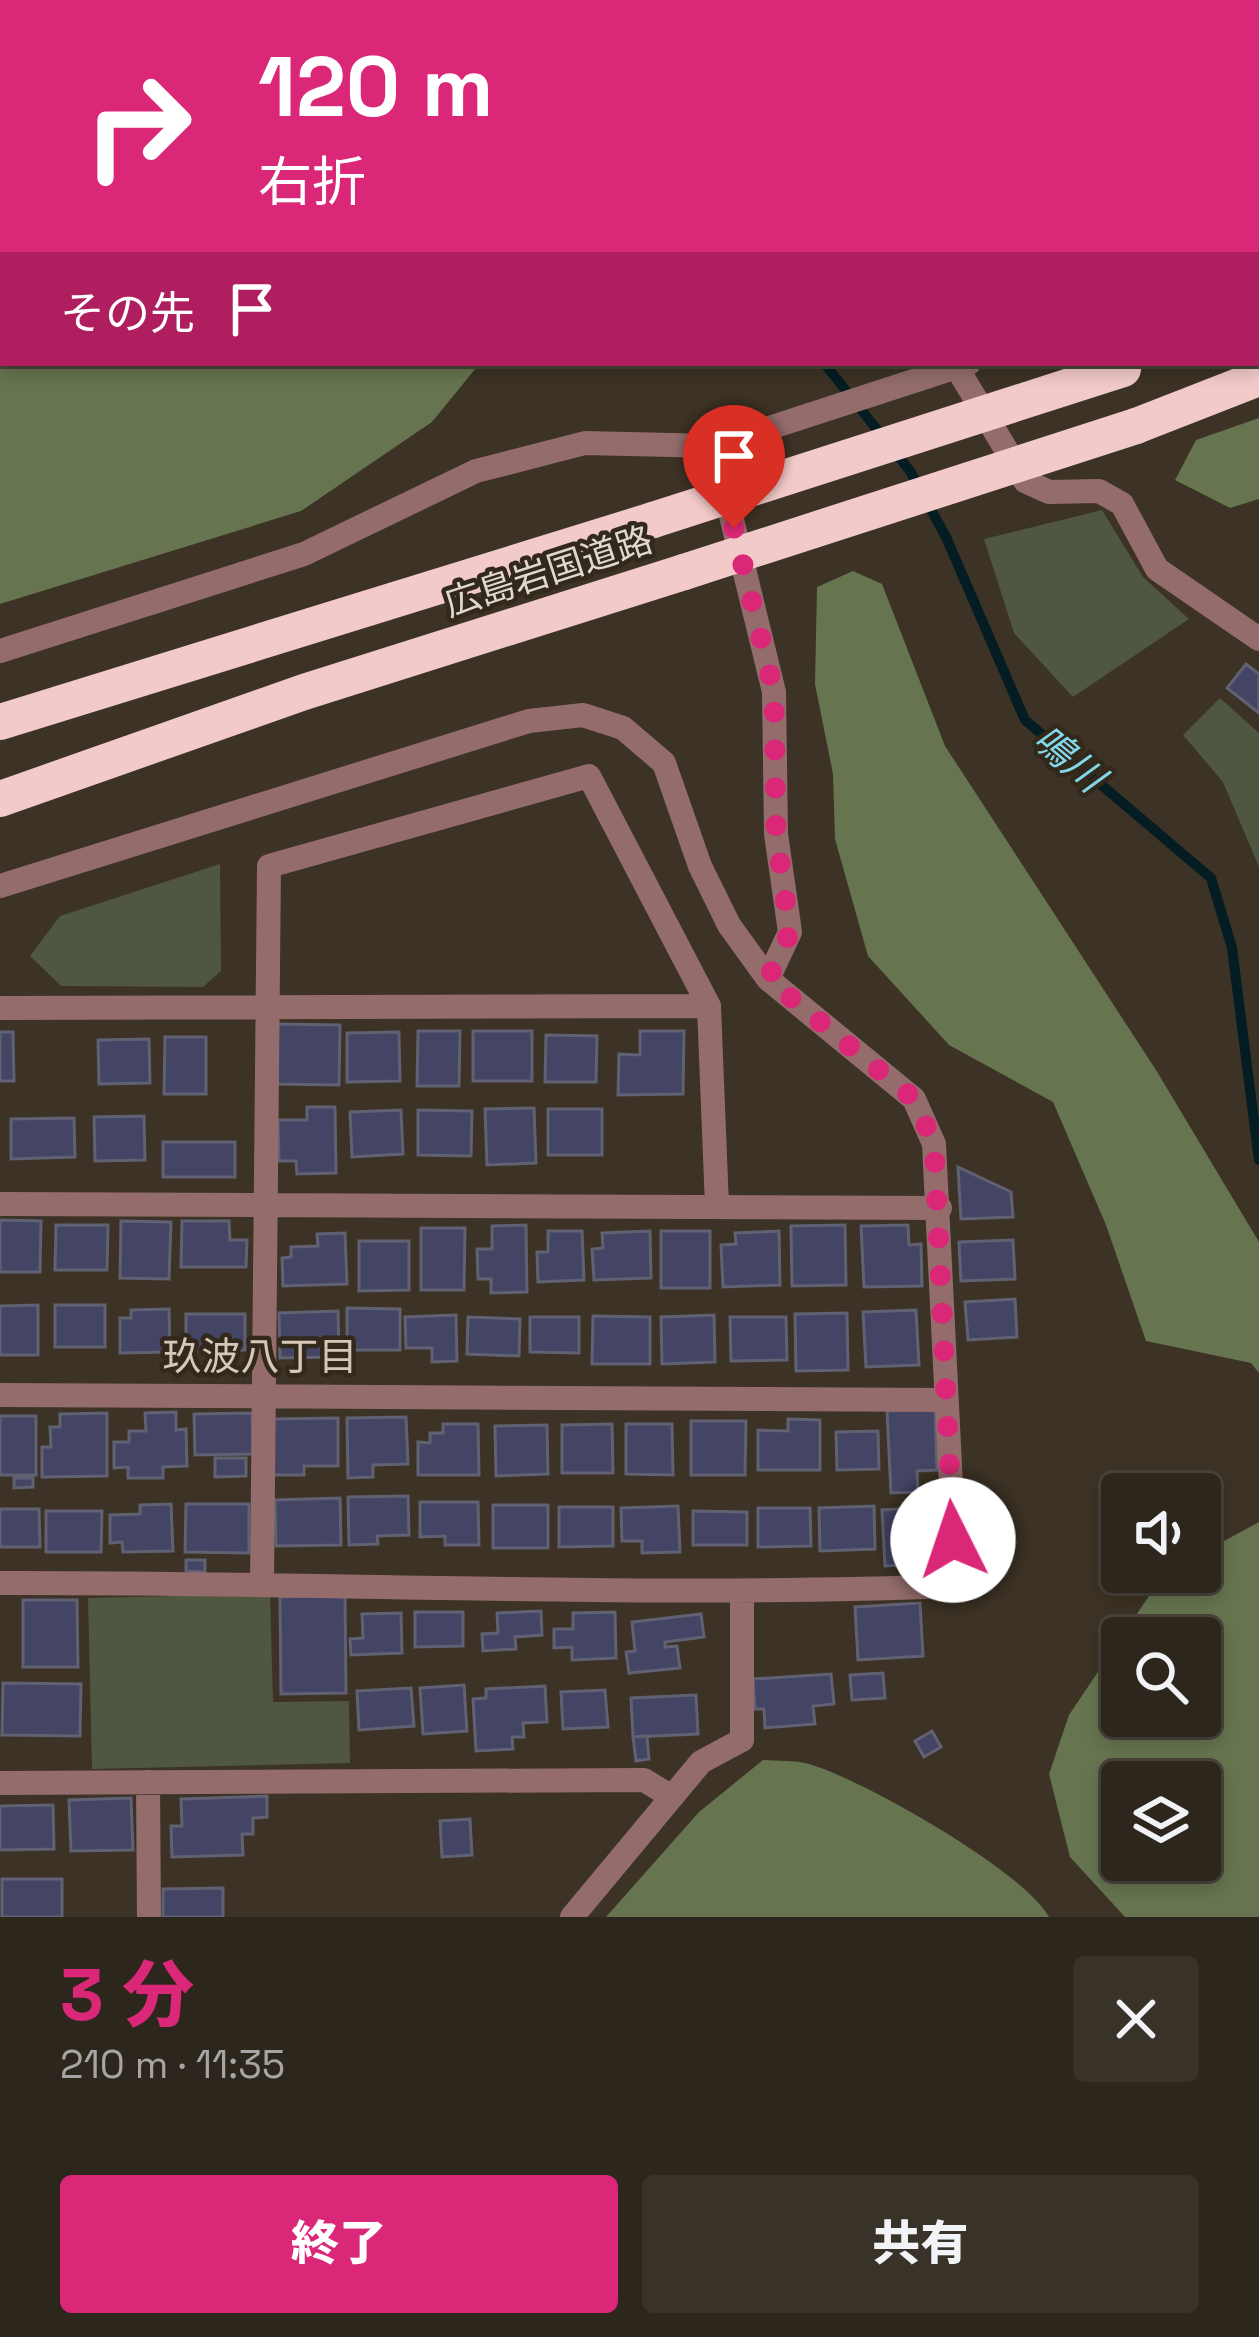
<!DOCTYPE html>
<html lang="ja">
<meta charset="utf-8">
<style>
body{margin:0;font-family:"Space Grotesk","Noto Sans JP",sans-serif;background:#393229;color:#f1f3f6;height:100vh;display:flex;flex-direction:column;font-size:45px;white-space:nowrap}
*{box-sizing:border-box;margin:0}
p{font-size:39px;color:#a7a5a3}
.icon{flex:none;width:66px;height:66px;fill:none;stroke:currentColor;stroke-width:2;stroke-linecap:round;stroke-linejoin:round}
.map{position:relative;height:1917px;overflow:hidden}
.details{display:flex;flex-direction:column;background:#2d261c;flex:1}
.details>*{flex:none}
.hud{position:absolute;left:0px;top:0px;width:1260px;height:366px;box-shadow:0 6px 18px #0003,0 0 0 3px #48433b;background:#db2777;color:#fff;overflow:hidden}
.tools{position:absolute;left:1101px;top:1473px;display:grid;gap:24px}
.tools a{display:grid;place-items:center;width:120px;height:120px;border-radius:12px;background:#2d261c;box-shadow:0 6px 18px #0003,0 0 0 3px #48433b;font-size:60px}
.pin{position:absolute;display:grid;place-items:center;width:102px;height:102px;color:#fff;margin:-123px -51px;border-radius:50% 50% 50% 0;rotate:-45deg;box-shadow:0 0 12px #0007}
.pin .icon{rotate:45deg}
.me{position:absolute;width:132px;margin:-66px;rotate:356deg;stroke-linejoin:round;filter:drop-shadow(0 0 9px #0008)}
.turn{display:flex;align-items:center;gap:42px;height:252px;padding:0 60px;font-size:54px}
.turn .icon{width:156px;height:156px;stroke-width:2.5}
.turn b{display:block;font-size:84px;line-height:102px}
.then{display:flex;align-items:center;height:114px;padding:0 60px;background:#0003;gap:24px;font-size:45px}
.round{display:grid;place-items:center;flex:none;width:126px;height:126px;border-radius:12px;background:#393229}
.head{display:flex;align-items:center;justify-content:space-between;height:204px;padding:0 60px}
h1{font-size:72px;font-weight:800;line-height:90px;color:#db2777}
.cta{display:flex;gap:24px;margin-top:auto;padding:24px 60px}
.cta a{flex:1;height:138px;border-radius:12px;background:#db2777;color:#fff;font-size:48px;font-weight:800;line-height:138px;text-align:center}
.cta a+a{background:#393229;color:#f1f3f6}
.map>svg:first-child{display:block}
</style>
<div class="map">
<svg width="1259" height="1917" viewBox="0 0 1259 1917">
<rect width="100%" height="100%" fill="#3c3225"/>
<path fill="#4f5741" d="M 1102,510 L 1143,577 L 1189,619 L 1073,697 L 1014,633 L 984,539 Z
M 1220,698 L 1259,733 L 1259,867 L 1223,782 L 1183,735 Z
M 220,864 L 221,971 L 203,987 L 61,986 L 30,956 L 60,916 Z
M 270,1594 L 273,1702 L 349,1701 L 350,1763 L 92,1769 L 88,1598 Z"/>
<path fill="#667450" fill-rule="evenodd" d="M 0,0 L 163,3 L 3,3 L 3,363 L 480,363 L 432,422 L 301,511 L 0,604 Z
M 463,0 L 837,0 L 839,3 L 467,3 Z
M 1018,0 L 1259,0 L 1259,37 L 1257,3 Z
M 1259,418 L 1259,499 L 1230,508 L 1175,480 L 1196,440 Z
M 853,571 L 882,584 L 945,746 L 1156,1070 L 1259,1242 L 1259,1373 L 1251,1363 L 1146,1341 L 1106,1225 L 1053,1102 L 949,1045 L 868,956 L 835,839 L 833,774 L 815,684 L 817,587 Z
M 1259,1522 L 1259,1917 L 1125,1917 L 1070,1857 L 1049,1774 L 1069,1715 L 1165,1572 L 1200,1572 L 1200,1554 ZM 1122,1638 L 1200,1638 L 1200,1716 L 1122,1716 ZM 1122,1782 L 1200,1782 L 1200,1860 L 1122,1860 Z
M 763,1760 C 778,1761 795,1760 809,1764 C 862,1779 1024,1871 1049,1917 L 606,1917 L 699,1812 Z"/>
<g fill="none" stroke-linecap="round" stroke-linejoin="round">
<path stroke="#031d22" stroke-width="10" d="M 417,0 L 420,3
M 824,363 L 910,471 L 946,537 L 1025,720 L 1211,878 L 1232,948 L 1259,1160"/>
</g>
<path fill="#444465" stroke="#606172" stroke-width="3" d="M 1246,664 L 1259,674 L 1259,713 L 1227,688 Z
M 277,1024 L 340,1025 L 339,1085 L 276,1084 Z
M 418,1031 L 460,1031 L 459,1086 L 417,1086 Z
M 473,1031 L 532,1031 L 532,1081 L 473,1081 Z
M 640,1031 L 684,1031 L 683,1094 L 618,1095 L 619,1054 L 640,1055 Z
M 0,1032 L 13,1032 L 14,1081 L 0,1081 Z
M 399,1032 L 400,1081 L 347,1082 L 347,1033 Z
M 546,1035 L 597,1036 L 596,1082 L 545,1082 Z
M 165,1037 L 206,1037 L 206,1094 L 164,1094 Z
M 149,1039 L 150,1083 L 99,1084 L 98,1040 Z
M 307,1107 L 335,1107 L 336,1173 L 297,1174 L 296,1161 L 279,1161 L 278,1120 L 307,1120 Z
M 534,1108 L 536,1163 L 487,1165 L 485,1109 Z
M 548,1109 L 602,1109 L 602,1155 L 548,1155 Z
M 401,1110 L 403,1154 L 352,1157 L 350,1112 Z
M 418,1110 L 472,1111 L 471,1156 L 418,1155 Z
M 144,1116 L 145,1160 L 95,1161 L 94,1117 Z
M 74,1118 L 75,1157 L 11,1159 L 11,1119 Z
M 163,1142 L 235,1142 L 235,1177 L 163,1177 Z
M 958,1167 L 1011,1192 L 1013,1217 L 961,1219 Z
M 0,1220 L 41,1221 L 40,1272 L 0,1272 Z
M 121,1221 L 171,1222 L 169,1279 L 120,1278 Z
M 182,1221 L 229,1221 L 230,1240 L 247,1240 L 246,1267 L 181,1267 Z
M 56,1225 L 108,1225 L 107,1270 L 55,1270 Z
M 526,1225 L 527,1292 L 491,1293 L 491,1279 L 478,1279 L 477,1249 L 492,1249 L 492,1226 Z
M 845,1225 L 846,1285 L 792,1286 L 791,1226 Z
M 908,1225 L 909,1245 L 921,1244 L 922,1286 L 864,1287 L 861,1226 Z
M 421,1228 L 465,1228 L 464,1290 L 421,1290 Z
M 548,1231 L 582,1231 L 584,1280 L 538,1282 L 537,1252 L 548,1252 Z
M 650,1231 L 651,1278 L 594,1280 L 592,1249 L 603,1248 L 602,1233 Z
M 661,1231 L 710,1231 L 710,1288 L 661,1288 Z
M 779,1231 L 780,1285 L 723,1287 L 721,1245 L 736,1244 L 735,1233 Z
M 345,1233 L 347,1284 L 283,1286 L 282,1258 L 291,1257 L 291,1247 L 318,1246 L 317,1234 Z
M 1013,1240 L 1015,1279 L 961,1281 L 959,1242 Z
M 359,1241 L 409,1241 L 409,1290 L 359,1291 Z
M 1015,1299 L 1017,1337 L 968,1340 L 965,1302 Z
M 38,1305 L 38,1355 L 0,1355 L 0,1306 Z
M 55,1305 L 105,1305 L 105,1347 L 55,1347 Z
M 347,1308 L 400,1309 L 400,1350 L 347,1350 Z
M 169,1309 L 170,1352 L 120,1353 L 120,1318 L 131,1318 L 131,1310 Z
M 916,1310 L 919,1365 L 866,1367 L 863,1312 Z
M 338,1311 L 339,1357 L 280,1358 L 279,1313 Z
M 847,1313 L 848,1370 L 796,1371 L 795,1314 Z
M 186,1314 L 245,1314 L 245,1350 L 186,1351 Z
M 456,1315 L 457,1361 L 432,1362 L 432,1348 L 406,1348 L 405,1317 Z
M 714,1315 L 715,1362 L 662,1364 L 661,1317 Z
M 593,1316 L 650,1317 L 650,1364 L 592,1364 Z
M 468,1317 L 520,1319 L 519,1356 L 467,1354 Z
M 530,1317 L 579,1317 L 579,1353 L 530,1352 Z
M 730,1317 L 786,1317 L 787,1360 L 731,1361 Z
M 935,1409 L 937,1470 L 917,1471 L 918,1492 L 891,1493 L 887,1411 Z
M 176,1412 L 176,1430 L 186,1429 L 187,1466 L 163,1467 L 163,1478 L 128,1478 L 128,1467 L 114,1468 L 114,1442 L 129,1442 L 129,1431 L 146,1431 L 145,1413 Z
M 107,1413 L 107,1476 L 42,1477 L 42,1447 L 51,1447 L 50,1427 L 60,1427 L 60,1414 Z
M 252,1413 L 253,1454 L 195,1455 L 194,1414 Z
M 0,1416 L 36,1416 L 36,1475 L 0,1475 Z
M 406,1417 L 408,1464 L 373,1465 L 373,1477 L 348,1478 L 347,1418 Z
M 338,1418 L 338,1466 L 304,1466 L 304,1475 L 272,1475 L 272,1419 Z
M 788,1419 L 820,1420 L 820,1470 L 758,1470 L 758,1430 L 788,1431 Z
M 691,1421 L 746,1421 L 745,1475 L 691,1475 Z
M 443,1424 L 478,1424 L 479,1475 L 418,1475 L 418,1442 L 430,1443 L 430,1433 L 443,1433 Z
M 612,1424 L 613,1473 L 562,1473 L 562,1425 Z
M 626,1424 L 672,1424 L 673,1475 L 626,1474 Z
M 547,1425 L 548,1474 L 496,1476 L 495,1426 Z
M 878,1431 L 879,1469 L 837,1470 L 836,1432 Z
M 215,1458 L 246,1458 L 246,1476 L 215,1477 Z
M 14,1478 L 33,1478 L 33,1487 L 14,1488 Z
M 408,1496 L 409,1535 L 377,1536 L 378,1544 L 349,1545 L 348,1497 Z
M 340,1498 L 341,1545 L 276,1546 L 275,1500 Z
M 420,1502 L 478,1502 L 479,1545 L 445,1545 L 445,1536 L 420,1537 Z
M 171,1504 L 173,1551 L 123,1552 L 122,1542 L 110,1543 L 110,1515 L 140,1514 L 140,1505 Z
M 186,1504 L 249,1504 L 249,1553 L 185,1552 Z
M 493,1505 L 548,1505 L 548,1548 L 493,1548 Z
M 678,1506 L 680,1552 L 642,1553 L 642,1541 L 622,1541 L 621,1508 Z
M 874,1506 L 875,1549 L 820,1551 L 819,1508 Z
M 559,1507 L 613,1507 L 613,1546 L 559,1547 Z
M 935,1507 L 938,1563 L 885,1566 L 882,1510 Z
M 758,1508 L 810,1508 L 811,1546 L 758,1547 Z
M 0,1509 L 39,1509 L 40,1547 L 0,1547 Z
M 46,1511 L 102,1511 L 101,1552 L 46,1552 Z
M 693,1511 L 747,1512 L 747,1545 L 693,1545 Z
M 186,1560 L 205,1560 L 205,1572 L 186,1571 Z
M 345,1595 L 346,1693 L 281,1694 L 280,1597 Z
M 23,1600 L 77,1600 L 78,1667 L 23,1667 Z
M 920,1603 L 923,1656 L 858,1660 L 855,1607 Z
M 541,1611 L 542,1635 L 515,1637 L 516,1649 L 483,1651 L 482,1634 L 498,1633 L 497,1613 Z
M 415,1612 L 463,1612 L 463,1646 L 415,1647 Z
M 615,1612 L 616,1658 L 572,1660 L 572,1647 L 554,1648 L 554,1629 L 573,1629 L 573,1613 Z
M 401,1613 L 402,1653 L 351,1655 L 350,1639 L 363,1638 L 362,1614 Z
M 701,1614 L 704,1637 L 665,1642 L 665,1647 L 677,1646 L 680,1668 L 629,1673 L 626,1652 L 635,1651 L 632,1622 Z
M 883,1673 L 885,1698 L 852,1700 L 850,1675 Z
M 831,1674 L 834,1704 L 813,1706 L 815,1724 L 765,1728 L 764,1709 L 755,1709 L 753,1679 Z
M 3,1683 L 81,1684 L 80,1736 L 2,1735 Z
M 464,1685 L 467,1731 L 423,1734 L 420,1688 Z
M 545,1686 L 547,1722 L 523,1723 L 524,1737 L 512,1737 L 513,1749 L 476,1751 L 473,1699 L 486,1698 L 486,1689 Z
M 411,1688 L 414,1726 L 359,1730 L 357,1691 Z
M 605,1690 L 608,1727 L 563,1729 L 561,1692 Z
M 696,1695 L 698,1734 L 633,1737 L 631,1698 Z
M 932,1731 L 941,1747 L 924,1757 L 915,1741 Z
M 647,1736 L 649,1759 L 636,1761 L 633,1737 Z
M 267,1796 L 267,1817 L 253,1818 L 253,1834 L 242,1834 L 243,1855 L 172,1857 L 171,1826 L 182,1826 L 181,1799 Z
M 131,1798 L 133,1850 L 71,1851 L 69,1800 Z
M 53,1805 L 54,1849 L 0,1850 L 0,1806 Z
M 470,1819 L 472,1855 L 442,1857 L 440,1821 Z
M 2,1879 L 62,1879 L 62,1917 L 2,1917 Z
M 223,1888 L 223,1917 L 163,1917 L 163,1889 Z"/>
<g fill="none" stroke-linecap="round" stroke-linejoin="round">
<path stroke="#946c6c" stroke-width="16" d="M 887,0 L 889,3
M 954,0 L 957,3
M 1257,98 L 1259,97"/>
<path stroke="#946c6c" stroke-width="24" d="M 1257,261 L 1259,260
M 957,368 L 1025,481 L 1049,492 L 1099,491 L 1122,504 L 1157,569 L 1259,639
M 714,446 L 774,692 L 776,834 L 790,932 L 768,979
M 0,651 L 304,554 L 476,471 L 585,443 L 714,446 L 969,363
M 0,886 L 529,721 L 583,715 L 623,728 L 664,763 L 700,866 L 729,925 L 768,979 L 914,1099 L 934,1144 L 956,1586 C 638,1598 319,1582 0,1583
M 0,1008 L 709,1006
M 0,1204 L 940,1208
M 0,1395 L 944,1400
M 262,1583 L 269,866 L 589,776 L 709,1006 L 717,1206
M 148,1782 L 149,1917
M 0,1783 L 644,1780 L 672,1797
M 572,1917 L 701,1762 L 742,1740 L 742,1594"/>
<path stroke="#f2cac9" stroke-width="36" d="M 1257,319 L 1259,318
M 1136,426 L 1259,378
M 0,722 L 653,520
M 0,799 L 304,692 L 684,572"/>
<path stroke="#f2cac9" stroke-width="36" d="M 653,520 L 1123,369
M 684,572 L 1136,426"/>
</g>
<g fill="none" stroke-linecap="round" stroke-linejoin="round">
<path stroke="#db2777" stroke-width="21" stroke-dasharray="0 37.8" d="M 734,528 L 774,692 L 776,834 L 790,932 L 768,979 L 914,1099 L 934,1144 L 953,1540"/>
</g>
<g text-anchor="middle" stroke-width="9" stroke-linejoin="round" paint-order="stroke">
<g font-size="36" fill="#dfd8d0" stroke="#32281b">
<text transform="translate(548 571) rotate(-18)" y="13">広島岩国道路</text>
</g>
<g font-size="39" font-style="italic" fill="#82d7e9" stroke="#32281b">
<text transform="translate(1069 758) rotate(40)" y="14">鳴川</text>
</g>
<g font-size="39" fill="#d5c8b8" stroke="#32281b">
<text x="260" y="1370">玖波八丁目</text>
</g>
</g>
</svg>
<div class="tools">
<a><svg class="icon" aria-label="sound" viewBox="0 0 24 24"><path d="M4 9h4l5-4v14l-5-4H4zM17 9q2 3 0 6"/></svg></a>
<a><svg class="icon" aria-label="search" viewBox="0 0 24 24"><circle cx="10" cy="10" r="6"/><path d="M15 15l6 6"/></svg></a>
<a><svg class="icon" aria-label="layers" viewBox="0 0 24 24"><path d="M12 4l9 5-9 5-9-5zM3 14l9 5 9-5"/></svg></a>
</div>
<div class="pin" style="left:734px;top:528px;background:#d93025"><svg class="icon" aria-label="arrive" viewBox="0 0 24 24"><path d="M6 21V4h12l-3 4 3 4H6"/></svg></div>
<svg class="me" style="left:953px;top:1540px" viewBox="-20 -20 40 40"><circle r="19" fill="#fff"/><path d="M0-13L10 11 0 6-10 11z" fill="#db2777"/></svg>
<div class="hud">
<div class="turn"><svg class="icon" aria-label="right" viewBox="0 0 24 24"><path d="M7 20v-9h11M14 6l5 5-5 5"/></svg><div><b>120 m</b>右折</div></div>
<div class="then">その先<svg class="icon" aria-label="arrive" viewBox="0 0 24 24"><path d="M6 21V4h12l-3 4 3 4H6"/></svg></div>
</div>
</div>
<section class="details">
<div class="head"><div><h1>3 分</h1><p>210 m · 11:35</p></div><a class="round"><svg class="icon" aria-label="close" viewBox="0 0 24 24"><path d="M6 6l12 12M18 6L6 18"/></svg></a></div>
<div class="cta"><a>終了</a><a>共有</a></div>
</section>
